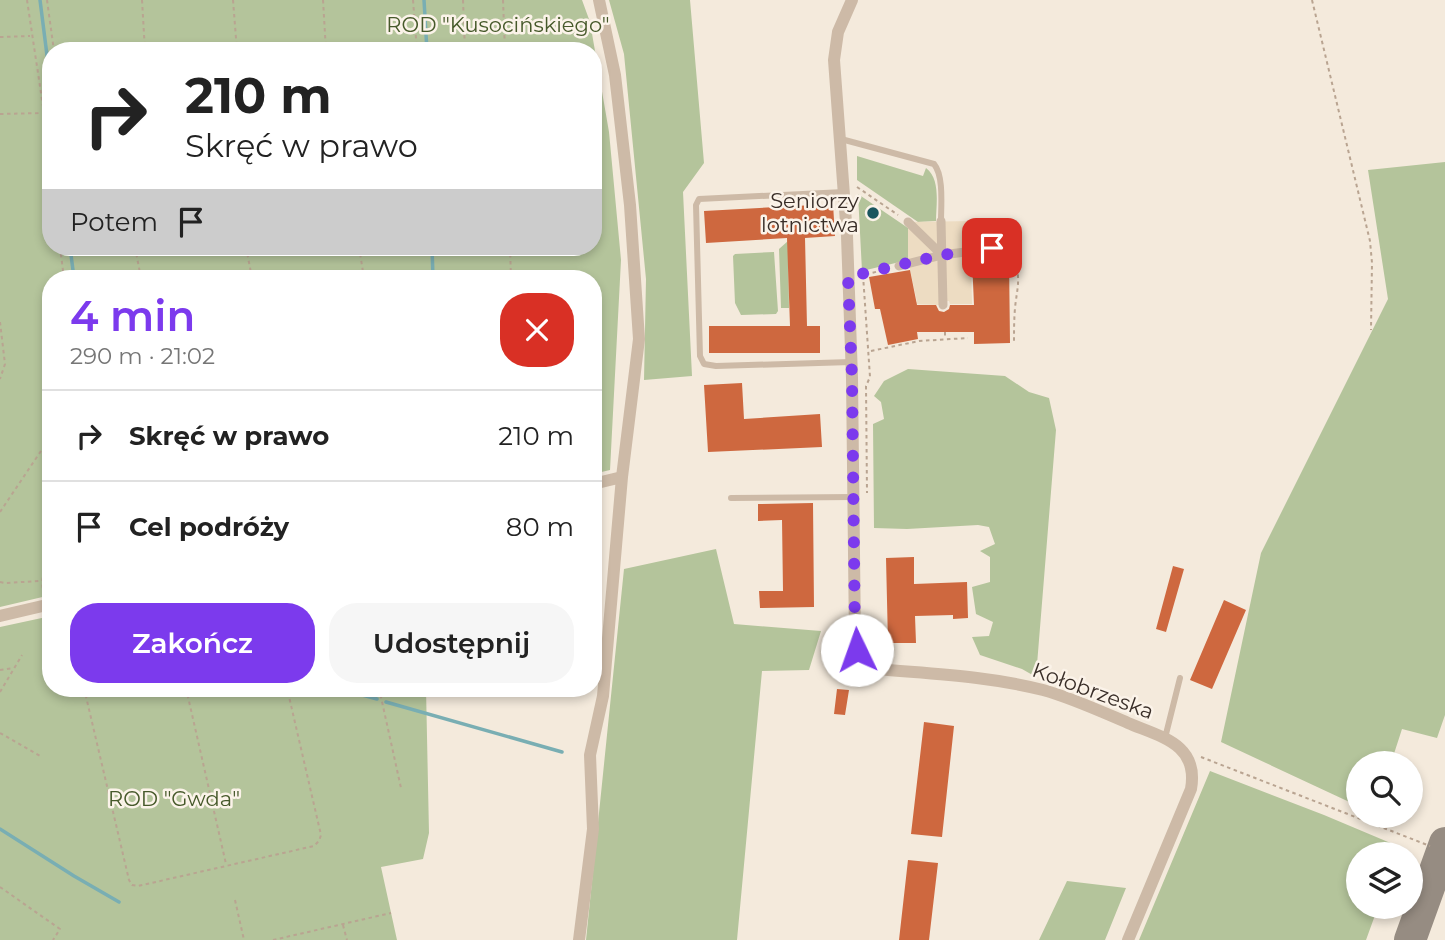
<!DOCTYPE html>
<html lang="pl">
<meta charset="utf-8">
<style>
body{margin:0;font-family:Montserrat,sans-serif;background:#f6f6f6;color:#222;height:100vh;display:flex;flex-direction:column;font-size:26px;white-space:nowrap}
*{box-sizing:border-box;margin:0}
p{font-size:23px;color:#767676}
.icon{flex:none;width:38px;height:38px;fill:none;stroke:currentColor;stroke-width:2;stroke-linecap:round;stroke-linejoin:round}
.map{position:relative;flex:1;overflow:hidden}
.panel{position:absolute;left:42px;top:270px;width:560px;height:427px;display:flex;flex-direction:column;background:#fff;border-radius:28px;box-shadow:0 4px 10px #0003}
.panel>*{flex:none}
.hud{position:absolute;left:42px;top:42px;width:560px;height:214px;border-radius:28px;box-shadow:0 4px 10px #0003;background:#fff;color:#222;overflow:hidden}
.buttons{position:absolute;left:1346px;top:751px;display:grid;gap:14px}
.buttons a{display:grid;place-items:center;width:77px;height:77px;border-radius:50%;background:#fff;box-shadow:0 4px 10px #0003;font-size:35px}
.pin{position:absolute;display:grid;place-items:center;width:60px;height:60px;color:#fff;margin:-30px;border-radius:14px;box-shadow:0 4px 10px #0006}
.me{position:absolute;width:77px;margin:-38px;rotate:357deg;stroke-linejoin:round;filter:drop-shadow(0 0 5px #0008)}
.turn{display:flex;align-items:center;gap:24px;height:147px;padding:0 28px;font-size:32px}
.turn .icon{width:91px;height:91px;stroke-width:2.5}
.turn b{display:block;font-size:49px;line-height:60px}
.then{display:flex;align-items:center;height:66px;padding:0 28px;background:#0003;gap:14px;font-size:26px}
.round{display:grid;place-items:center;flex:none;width:74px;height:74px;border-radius:28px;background:#f6f6f6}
.headline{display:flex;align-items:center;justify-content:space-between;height:119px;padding:0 28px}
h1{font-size:42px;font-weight:600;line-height:52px;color:#7c3aed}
.action{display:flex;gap:14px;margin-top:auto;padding:14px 28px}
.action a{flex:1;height:80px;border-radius:28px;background:#7c3aed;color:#fff;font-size:28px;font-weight:600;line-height:80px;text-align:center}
.action a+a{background:#f6f6f6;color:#222}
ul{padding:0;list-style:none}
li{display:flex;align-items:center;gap:21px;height:91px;padding:0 28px;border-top:2px solid #e0e0e0}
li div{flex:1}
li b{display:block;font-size:26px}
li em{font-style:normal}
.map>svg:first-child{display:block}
</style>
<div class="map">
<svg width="1445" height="940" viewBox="0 0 1445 940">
<rect width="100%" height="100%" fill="#f4eadc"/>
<path fill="#b4c49b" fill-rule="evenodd" d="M 0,0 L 582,0 L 590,22 L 609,132 L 621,260 L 610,470 L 593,474 L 593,278 L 51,278 L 51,595 L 0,607 ZM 51,51 L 593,51 L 593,247 L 51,247 Z
M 609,0 L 690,0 L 704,163 L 683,192 L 692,376 L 644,380 L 646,279 L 624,54 Z
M 857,156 L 923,176 L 926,168 C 941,179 936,205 936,221 L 918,222 L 857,180 Z
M 1445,162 L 1445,715 L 1437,738 L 1402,729 L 1391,763 L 1358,763 L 1358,806 L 1221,742 L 1261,553 L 1388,299 L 1368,170 Z
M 858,194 L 908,228 L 908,260 L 862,271 Z
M 788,241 L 789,308 L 781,308 L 779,249 Z
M 774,252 L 778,311 L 776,314 L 741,315 L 735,303 L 733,256 L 735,254 Z
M 908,369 L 1005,376 L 1029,392 L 1049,398 L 1056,430 L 1036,677 L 1022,669 L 980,655 L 972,637 L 989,636 L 993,622 L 976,614 L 972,587 L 990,582 L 990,557 L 980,551 L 995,544 L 989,527 L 978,525 L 907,529 L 874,528 L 873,424 L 884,419 L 881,402 L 874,396 L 884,381 Z
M 716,549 L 734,624 L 821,631 L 809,670 L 762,671 L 737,940 L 586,940 L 624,569 Z
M 51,616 L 51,688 L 426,688 L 429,833 L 423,859 L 381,867 L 397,940 L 0,940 L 0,627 Z
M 1210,771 L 1324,815 L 1400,847 L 1397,854 L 1358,854 L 1358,906 L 1378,907 L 1366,940 L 1139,940 Z
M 1067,881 L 1126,888 L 1105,940 L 1039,940 Z"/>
<path fill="#eddcc2" d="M 973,221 L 973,259 L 971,259 L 972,304 L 950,304 L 949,301 L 939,301 L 939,305 L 913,304 L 917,302 L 908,260 L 908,222 Z"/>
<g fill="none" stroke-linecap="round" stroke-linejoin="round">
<path stroke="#79aeb3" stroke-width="3.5" d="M 40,0 L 51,87
M 424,0 L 427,51
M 70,247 L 74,278
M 432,247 L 433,278
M 337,688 L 377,699
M 386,702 L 562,752
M 0,829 L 74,876 L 119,902"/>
<path stroke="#968c82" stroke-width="32" d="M 1410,940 L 1445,843"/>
</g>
<path fill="#ce683f" d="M 833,204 L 835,236 L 805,238 L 807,326 L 820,326 L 820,353 L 709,353 L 709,326 L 790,326 L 787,238 L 706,243 L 704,211 Z
M 1009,259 L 1010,343 L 974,344 L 974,332 L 917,332 L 918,339 L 888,345 L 880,309 L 875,309 L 869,277 L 910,270 L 917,305 L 936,305 L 939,311 L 944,312 L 949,309 L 950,305 L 974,305 L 972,260 Z
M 742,383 L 744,419 L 820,414 L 822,447 L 708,452 L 704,385 Z
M 813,503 L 814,607 L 760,608 L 759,591 L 783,591 L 782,520 L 758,521 L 758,504 Z
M 914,557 L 914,584 L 967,582 L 968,618 L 953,619 L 953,615 L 915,616 L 916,643 L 888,643 L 886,558 Z
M 1173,566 L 1184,569 L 1166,632 L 1156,629 Z
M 1224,600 L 1246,610 L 1212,689 L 1190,680 Z
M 837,689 L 849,690 L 845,715 L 834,714 Z
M 924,722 L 954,726 L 942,837 L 911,834 Z
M 908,860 L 938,863 L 929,940 L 899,940 Z"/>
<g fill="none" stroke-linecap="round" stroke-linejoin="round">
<path stroke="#b9a491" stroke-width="2" stroke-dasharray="3.5 3.5" stroke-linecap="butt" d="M 27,0 L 44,113
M 47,0 L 54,51
M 142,0 L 145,51
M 233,0 L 237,51
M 323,0 L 326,51
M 413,0 L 417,51
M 463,0 L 465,51
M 503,0 L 505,51
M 1312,0 L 1370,241 L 1372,263 L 1371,330
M 0,37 L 30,36
M 0,114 L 44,113 L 51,170
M 857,187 L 898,215
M 60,247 L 64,278
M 135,247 L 141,278
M 246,247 L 252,278
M 359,247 L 364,278
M 510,247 L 511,278
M 984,249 L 997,249 L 1010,254 C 1023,274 1017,287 1015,308 C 1014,320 1014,331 1014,342
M 863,275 L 870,377 L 866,386 L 867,493
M 859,276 L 888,269
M 0,322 L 5,364 L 0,379
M 945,332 L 945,338
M 871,351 L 919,341 L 968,338
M 0,512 L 51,436
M 0,582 L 5,583 L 40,581
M 44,595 C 41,579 41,577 51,564
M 0,670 L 13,668
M 84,688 L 129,880 L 132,885 L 138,886 L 314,846 L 319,841 L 321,835 L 287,688
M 186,688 L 226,864
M 379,688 L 401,788
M 0,692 L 22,655
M 0,733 L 42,757
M 1201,757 L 1430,846
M 0,887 L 60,929 L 53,940
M 235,900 L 244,940
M 343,925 L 347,940
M 273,940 L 391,913"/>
<path stroke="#cdbaa7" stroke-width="6" d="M 841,139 L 934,164 C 944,176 941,206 941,221
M 844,192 L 699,199 L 696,205 L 700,356 L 704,364 L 716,366 L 851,362
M 731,498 L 854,497
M 1165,738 L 1180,678"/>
<path stroke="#cdbaa7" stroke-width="9" d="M 941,221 L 943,305
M 908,222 L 942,255
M 899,266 L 942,255 L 973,251"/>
<path stroke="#cdbaa7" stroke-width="12" d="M 852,0 L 838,32 L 834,60 L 847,236 L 852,378 L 855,640 C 858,655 863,663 877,669 C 932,674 988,676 1043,690 C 1072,698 1100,711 1128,723 C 1161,737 1199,744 1191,789 L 1128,940
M 593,484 L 622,477
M 0,616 L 51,604
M 579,940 L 593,829 L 590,755 L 603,696 L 622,477 L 639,339 L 630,205 L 615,75 L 599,0"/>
</g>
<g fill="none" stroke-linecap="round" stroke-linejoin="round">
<path stroke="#7c3aed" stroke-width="12" stroke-dasharray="0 21.6" d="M 857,650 L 855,640 L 852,378 L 848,277 L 942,255 L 992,248"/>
</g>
<circle fill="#1a565e" stroke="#fbf3e9" stroke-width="2.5" cx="873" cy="213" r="7"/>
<g text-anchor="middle" stroke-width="5" stroke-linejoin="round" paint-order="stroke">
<g font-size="21" fill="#46592a" stroke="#fbf3e9">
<text x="498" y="32">ROD "Kusocińskiego"</text>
<text x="174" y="806">ROD "Gwda"</text>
</g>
<g font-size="21" fill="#392e28" stroke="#fbf3e9" text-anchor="end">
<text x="859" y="208">Seniorzy<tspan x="859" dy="24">lotnictwa</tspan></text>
</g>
<g font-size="21" fill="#392e28" stroke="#fbf3e9">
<text transform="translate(1093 691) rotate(20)" y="7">Kołobrzeska</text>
</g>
</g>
</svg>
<div class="buttons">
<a><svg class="icon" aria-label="search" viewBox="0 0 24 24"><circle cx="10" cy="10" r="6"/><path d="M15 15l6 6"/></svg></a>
<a><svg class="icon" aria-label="layers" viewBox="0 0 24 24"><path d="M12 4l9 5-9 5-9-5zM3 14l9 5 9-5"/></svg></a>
</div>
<div class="pin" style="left:992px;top:248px;background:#d93025"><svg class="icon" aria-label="arrive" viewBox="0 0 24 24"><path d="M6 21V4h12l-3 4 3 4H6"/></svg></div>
<svg class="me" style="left:857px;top:650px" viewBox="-20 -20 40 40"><circle r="19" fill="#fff"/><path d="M0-13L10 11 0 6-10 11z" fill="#7c3aed"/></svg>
<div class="hud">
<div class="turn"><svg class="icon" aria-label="right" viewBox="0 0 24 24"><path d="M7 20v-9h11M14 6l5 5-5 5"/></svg><div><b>210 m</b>Skręć w prawo</div></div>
<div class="then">Potem<svg class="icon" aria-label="arrive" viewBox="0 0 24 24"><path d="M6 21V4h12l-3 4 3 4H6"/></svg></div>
</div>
<section class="panel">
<div class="headline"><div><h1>4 min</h1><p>290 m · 21:02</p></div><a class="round" style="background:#d93025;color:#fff"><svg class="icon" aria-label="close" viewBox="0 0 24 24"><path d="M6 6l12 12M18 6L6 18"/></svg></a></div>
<ul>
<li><svg class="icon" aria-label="right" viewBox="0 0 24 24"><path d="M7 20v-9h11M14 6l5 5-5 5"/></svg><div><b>Skręć w prawo</b></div><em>210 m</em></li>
<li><svg class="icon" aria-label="arrive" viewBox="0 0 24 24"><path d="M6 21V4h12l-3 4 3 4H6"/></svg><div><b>Cel podróży</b></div><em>80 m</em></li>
</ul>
<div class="action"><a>Zakończ</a><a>Udostępnij</a></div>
</section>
</div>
